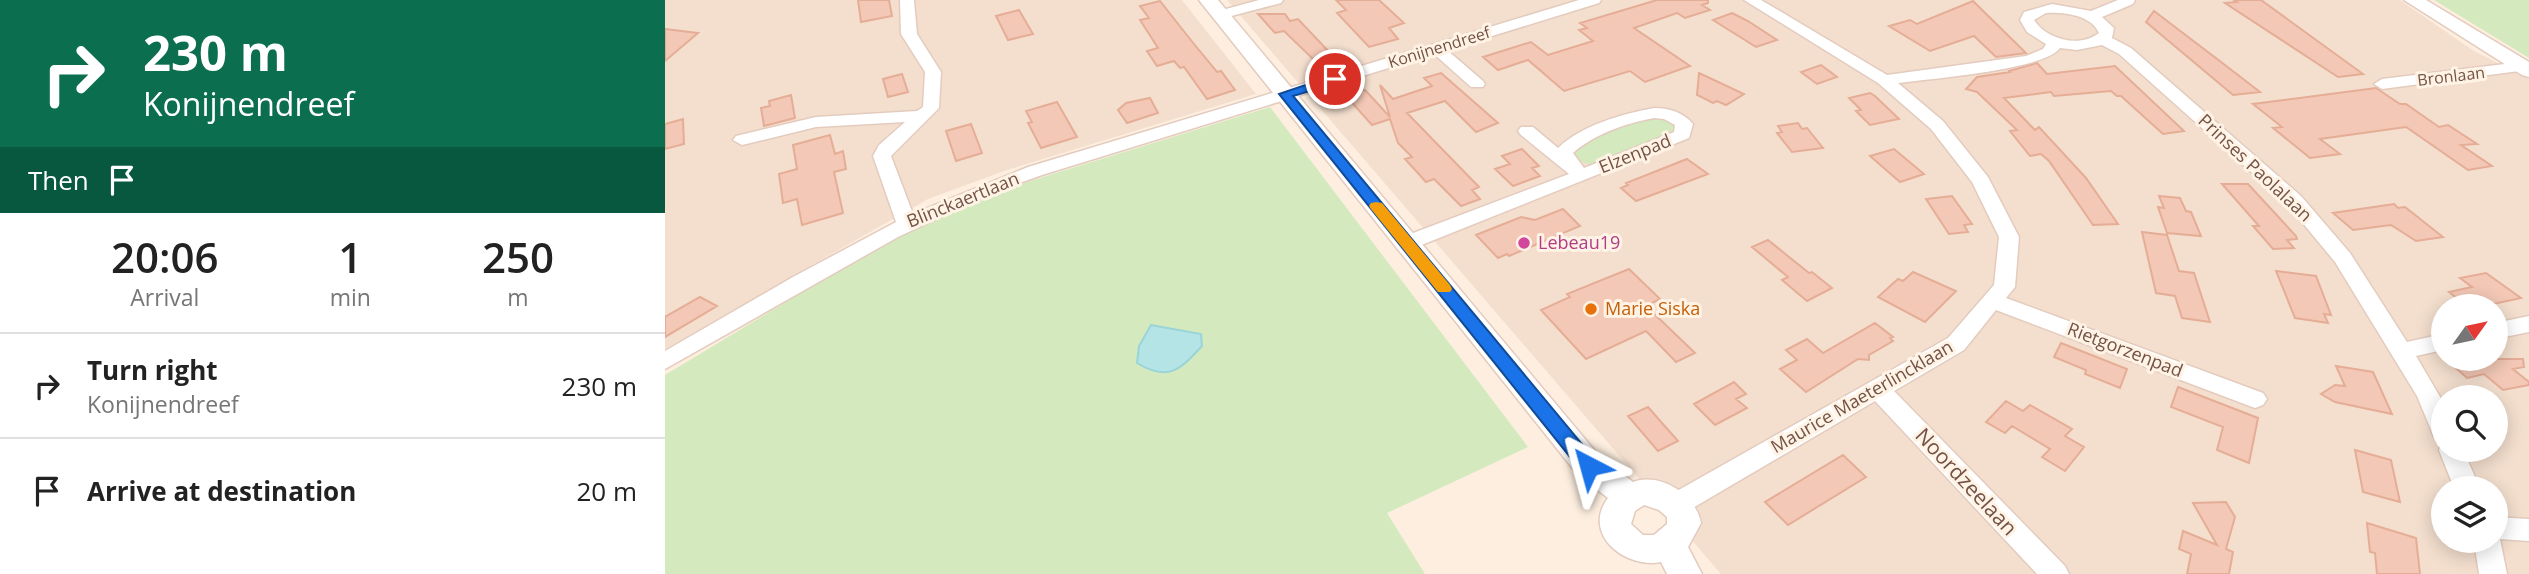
<!DOCTYPE html>
<style>
body{margin:0;font-family:"Open Sans",sans-serif;background:#f6f6f6;color:#222;height:100vh;display:flex;flex-direction:column;font-size:26px;white-space:nowrap}
*{box-sizing:border-box;margin:0}
p{font-size:23px;color:#767676}
.icon{flex:none;width:38px;height:38px;fill:none;stroke:currentColor;stroke-width:2;stroke-linecap:round;stroke-linejoin:round}
.map{position:relative;flex:1;overflow:hidden}
.panel{display:flex;flex-direction:column;background:#fff;width:665px}
.panel>*{flex:none}
.guide{background:#0b6e4f;color:#fff;overflow:hidden}
.needle{width:46px;rotate:57deg}
.fabs{position:absolute;left:1766px;top:294px;display:grid;gap:14px}
.fabs a{display:grid;place-items:center;width:77px;height:77px;border-radius:50%;background:#fff;box-shadow:0 4px 18px #0003;font-size:35px}
.pin{position:absolute;display:grid;place-items:center;width:60px;height:60px;color:#fff;margin:-30px;border:4px solid #fff;border-radius:50%;box-shadow:0 2px 7px #0007}
.me{position:absolute;width:77px;margin:-38px;rotate:321deg;stroke-linejoin:round;filter:drop-shadow(0 0 5px #0008)}
.turn{display:flex;align-items:center;gap:24px;height:147px;padding:0 28px;font-size:32px}
.turn .icon{width:91px;height:91px;stroke-width:2.5}
.turn b{display:block;font-size:49px;line-height:60px}
.then{display:flex;align-items:center;height:66px;padding:0 28px;background:#0003;gap:14px;font-size:26px}
.eta{display:flex;justify-content:space-evenly;align-items:center;height:119px;text-align:center}
.eta b{font-size:42px;font-weight:600;line-height:49px}
ul{padding:0;list-style:none}
li{display:flex;align-items:center;gap:21px;height:105px;padding:0 28px;border-top:2px solid #e0e0e0}
li div{flex:1}
li b{display:block;font-size:26px}
li em{font-style:normal}
main{display:flex;flex:1;min-height:0}
.map>svg:first-child{display:block}
</style>
<main>
<section class="panel">
<div class="guide">
<div class="turn"><svg class="icon" aria-label="right" viewBox="0 0 24 24"><path d="M7 20v-9h11M14 6l5 5-5 5"/></svg><div><b>230 m</b>Konijnendreef</div></div>
<div class="then">Then<svg class="icon" aria-label="arrive" viewBox="0 0 24 24"><path d="M6 21V4h12l-3 4 3 4H6"/></svg></div>
</div>
<div class="eta">
<div><b>20:06</b><p>Arrival</p></div>
<div><b>1</b><p>min</p></div>
<div><b>250</b><p>m</p></div>
</div>
<ul>
<li><svg class="icon" aria-label="right" viewBox="0 0 24 24"><path d="M7 20v-9h11M14 6l5 5-5 5"/></svg><div><b>Turn right</b><p>Konijnendreef</p></div><em>230 m</em></li>
<li><svg class="icon" aria-label="arrive" viewBox="0 0 24 24"><path d="M6 21V4h12l-3 4 3 4H6"/></svg><div><b>Arrive at destination</b></div><em>20 m</em></li>
</ul>
</section>
<div class="map">
<svg width="1864" height="574" viewBox="0 0 1864 574">
<rect width="100%" height="100%" fill="#fdeedf"/>
<path fill="#f4dfce" fill-rule="evenodd" d="M 0,0 L 517,0 L 591,94 L 339,171 L 263,199 L 0,349 Z
M 562,0 L 1735,0 L 1809,51 L 1864,79 L 1864,574 L 1056,574 ZM 1778,306 L 1830,306 L 1830,359 L 1778,359 ZM 1778,397 L 1830,397 L 1830,450 L 1778,450 ZM 1778,488 L 1830,488 L 1830,541 L 1778,541 Z"/>
<path fill="#d4eabe" d="M 1769,0 L 1864,0 L 1864,58 Z
M 605,107 L 863,447 L 722,513 L 760,574 L 0,574 L 0,375 L 159,279 L 248,228 L 287,210 L 365,181 Z
M 990,116 L 1010,121 L 1013,133 L 927,165 L 909,159 L 907,148 L 913,143 Z"/>
<path fill="#b4e4e6" stroke="#9ad4d8" stroke-width="2" d="M 486,325 L 536,334 L 537,346 C 515,370 503,382 472,363 L 474,346 Z"/>
<path fill="#f3c8b6" stroke="#e5ad96" stroke-width="2" d="M 193,0 L 224,0 L 227,16 L 196,22 Z
M 671,0 L 714,0 L 739,23 L 724,28 L 733,39 L 704,47 L 672,13 L 681,10 Z
M 992,0 L 1043,0 L 1043,3 L 1037,5 L 1045,10 L 1020,18 L 1012,13 L 969,28 L 1025,66 L 980,82 L 965,71 L 899,91 L 863,60 L 833,70 L 818,57 L 866,42 L 883,55 L 928,41 L 914,30 L 922,28 L 915,23 Z
M 1569,0 L 1596,0 L 1698,74 L 1673,77 L 1560,3 L 1572,2 Z
M 495,1 L 529,44 L 552,72 L 556,71 L 570,90 L 542,99 L 519,67 L 515,68 L 509,61 L 492,66 L 482,51 L 493,48 L 475,20 L 484,18 L 475,6 Z
M 1308,1 L 1361,53 L 1331,57 L 1309,36 L 1265,51 L 1224,26 L 1245,20 L 1252,24 Z
M 354,10 L 368,34 L 343,40 L 331,16 Z
M 1489,11 L 1560,65 L 1595,92 L 1568,95 L 1481,22 Z
M 1067,13 L 1083,21 L 1112,40 L 1091,47 L 1048,20 Z
M 593,14 L 620,14 L 625,21 L 633,19 L 668,56 L 650,61 L 619,31 L 610,33 Z
M 0,29 L 33,33 L 0,61 Z
M 1372,63 L 1382,74 L 1450,66 L 1519,131 L 1498,134 L 1456,96 L 1452,96 L 1446,91 L 1389,96 L 1386,92 L 1339,98 L 1370,130 L 1374,127 L 1421,178 L 1453,224 L 1428,225 L 1384,161 L 1376,154 L 1365,156 L 1345,131 L 1352,130 L 1312,92 L 1301,89 L 1312,77 L 1345,72 L 1344,71 Z
M 1156,65 L 1172,77 L 1152,84 L 1136,72 Z
M 776,73 L 833,123 L 811,132 L 780,101 L 742,113 L 814,187 L 807,190 L 815,199 L 796,206 L 769,179 L 761,182 L 740,159 L 747,157 L 733,143 L 725,119 L 707,125 L 681,96 L 700,90 L 725,117 L 715,85 L 728,99 L 767,86 L 759,78 Z
M 1034,73 L 1079,94 L 1061,105 L 1052,101 L 1048,103 L 1032,95 Z
M 237,74 L 243,92 L 223,97 L 218,79 Z
M 1711,88 L 1735,104 L 1741,104 L 1774,127 L 1783,125 L 1812,144 L 1796,145 L 1827,166 L 1803,170 L 1741,127 L 1655,139 L 1675,154 L 1645,158 L 1608,128 L 1617,127 L 1588,104 Z
M 1205,93 L 1210,96 L 1234,119 L 1205,125 L 1191,111 L 1196,110 L 1184,98 Z
M 126,95 L 130,118 L 99,126 L 96,108 L 105,106 L 104,101 Z
M 485,98 L 493,113 L 462,123 L 453,110 L 461,103 Z
M 392,102 L 412,137 L 376,148 L 363,123 L 367,122 L 361,111 Z
M 18,119 L 19,144 L 0,149 L 0,124 Z
M 1133,123 L 1137,129 L 1142,128 L 1158,148 L 1127,152 L 1112,133 L 1117,132 L 1113,126 Z
M 306,124 L 317,153 L 291,161 L 281,131 Z
M 165,135 L 170,154 L 178,151 L 181,169 L 169,172 L 178,213 L 137,225 L 132,199 L 118,203 L 114,174 L 132,169 L 128,145 Z
M 857,149 L 874,166 L 867,168 L 875,176 L 848,186 L 830,169 L 845,164 L 837,156 Z
M 1229,149 L 1259,174 L 1235,182 L 1205,156 Z
M 1022,159 L 1043,174 L 971,201 L 956,188 L 963,185 L 961,183 Z
M 1557,184 L 1583,184 L 1631,236 L 1632,239 L 1622,240 L 1629,248 L 1608,249 L 1588,226 L 1594,226 Z
M 1287,196 L 1307,224 L 1299,225 L 1303,232 L 1284,234 L 1261,199 Z
M 1494,196 L 1515,198 L 1521,211 L 1526,212 L 1536,236 L 1502,233 L 1493,207 L 1499,208 Z
M 1729,204 L 1733,208 L 1740,207 L 1778,237 L 1751,241 L 1726,225 L 1688,230 L 1668,213 Z
M 898,209 L 915,226 L 844,256 L 842,254 L 833,258 L 811,235 L 856,217 L 870,220 Z
M 1477,232 L 1502,235 L 1514,271 L 1529,273 L 1545,322 L 1517,318 L 1510,296 L 1491,293 Z
M 1103,240 L 1144,273 L 1147,272 L 1167,288 L 1142,301 L 1117,280 L 1123,277 L 1087,247 Z
M 964,269 L 995,299 L 981,306 L 1030,353 L 1011,362 L 981,331 L 921,359 L 876,310 L 905,297 L 902,294 Z
M 1611,271 L 1651,276 L 1666,315 L 1659,314 L 1663,323 L 1630,318 Z
M 1248,272 L 1291,291 L 1260,322 L 1213,297 L 1233,279 L 1238,281 Z
M 1821,273 L 1856,298 L 1819,306 L 1802,306 L 1784,292 L 1807,287 L 1795,278 Z
M 35,297 L 52,306 L 0,337 L 0,317 Z
M 1210,323 L 1228,337 L 1225,338 L 1228,341 L 1204,355 L 1204,360 L 1193,359 L 1141,392 L 1115,369 L 1132,360 L 1121,350 L 1142,339 L 1158,353 Z
M 1396,343 L 1462,369 L 1455,388 L 1420,374 L 1421,370 L 1389,357 Z
M 1801,359 L 1858,359 L 1859,367 L 1848,369 L 1864,382 L 1864,385 L 1838,390 L 1819,374 L 1802,378 L 1784,362 Z
M 1671,366 L 1708,372 L 1727,414 L 1670,402 L 1656,394 L 1670,385 L 1680,386 Z
M 1069,382 L 1081,394 L 1071,399 L 1082,408 L 1050,425 L 1029,404 Z
M 1513,387 L 1593,418 L 1584,463 L 1552,450 L 1558,427 L 1506,407 Z
M 1341,401 L 1358,411 L 1365,405 L 1407,429 L 1400,436 L 1419,447 L 1400,471 L 1377,457 L 1385,449 L 1347,426 L 1340,433 L 1321,422 Z
M 983,407 L 997,423 L 1013,441 L 993,451 L 963,416 Z
M 1690,450 L 1726,460 L 1735,502 L 1698,492 Z
M 1178,455 L 1201,477 L 1123,525 L 1100,502 Z
M 1561,502 L 1570,517 L 1561,549 L 1568,552 L 1564,574 L 1522,574 L 1526,554 L 1514,549 L 1518,531 L 1552,545 L 1528,503 Z
M 1702,523 L 1751,538 L 1755,574 L 1712,574 L 1710,553 L 1705,552 Z"/>
<g fill="none" stroke-linecap="round" stroke-linejoin="round">
<defs>
<path id="minor" d="M 235,0 L 249,0 L 252,34 L 276,72 L 274,108 L 226,156 L 248,214 L 363,167 L 914,0 L 936,0 L 934,3 L 782,50 L 818,81 L 820,84 L 818,87 L 806,87 L 769,54 L 377,175 L 327,193 L 233,237 L 0,369 L 0,351 L 128,277 L 231,222 L 208,156 L 214,145 L 240,122 L 151,127 L 77,145 L 68,140 L 71,136 L 151,117 L 252,111 L 258,107 L 260,72 L 236,34 Z
M 594,0 L 618,0 L 616,3 L 555,19 L 548,15 L 550,12 Z
M 1079,0 L 1096,0 L 1222,75 L 1361,56 L 1378,49 L 1381,44 L 1362,32 L 1355,20 L 1359,12 L 1387,4 L 1426,11 L 1453,0 L 1470,0 L 1468,4 L 1437,17 L 1449,28 L 1447,38 L 1466,48 L 1636,196 L 1685,253 L 1742,342 L 1778,334 L 1778,350 L 1751,356 L 1778,402 L 1778,439 L 1769,437 L 1752,396 L 1670,262 L 1622,204 L 1454,54 L 1437,45 L 1412,50 L 1395,48 C 1380,70 1263,79 1233,83 L 1278,121 L 1323,177 L 1354,237 L 1350,287 L 1341,298 L 1598,393 L 1602,399 L 1598,405 L 1590,408 L 1582,405 L 1331,310 L 1299,350 L 1229,391 L 1400,566 L 1404,574 L 1372,574 L 1210,401 L 1021,512 L 1012,515 L 1003,512 L 999,504 L 1003,496 L 1283,338 L 1329,285 L 1334,237 L 1307,182 L 1266,129 L 1213,83 ZM 1381,13 C 1399,12 1426,15 1434,33 C 1415,48 1382,40 1369,20 Z
M 1856,62 L 1862,64 L 1864,67 L 1862,70 L 1717,89 L 1709,84 L 1717,79 Z
M 989,108 C 1004,108 1018,112 1028,124 L 1024,138 L 749,248 L 735,248 L 732,243 L 735,238 L 904,174 L 856,135 L 853,131 L 856,127 L 868,127 L 893,148 C 917,125 957,114 989,108 ZM 989,118 L 999,119 L 1010,125 L 1009,132 L 919,168 L 908,153 C 929,134 962,123 989,118 Z
M 1864,316 L 1864,332 L 1830,339 L 1830,323 Z
M 1777,443 L 1778,450 L 1798,450 L 1815,488 L 1789,488 L 1774,450 Z
M 1830,517 L 1864,519 L 1864,541 L 1835,539 L 1842,574 L 1814,574 L 1809,541 L 1830,541 Z"/>
<path id="tertiary" d="M 534,0 L 553,0 L 935,457 L 968,482 C 996,472 1031,495 1036,523 L 1023,547 L 1037,574 L 1002,574 L 996,562 C 960,569 916,534 943,498 L 913,475 ZM 979,505 L 994,510 L 1002,517 L 1002,524 L 989,535 L 978,535 L 966,524 L 970,511 Z
M 1739,0 L 1761,0 L 1864,62 L 1864,77 L 1857,75 Z"/>
</defs>
<use href="#minor" stroke="#e3cbbe" stroke-width="3"/>
<use href="#tertiary" stroke="#e3cbbe" stroke-width="3"/>
<use href="#minor" fill="#fff" fill-rule="evenodd"/>
<use href="#tertiary" fill="#fff" fill-rule="evenodd"/>
</g>
<path fill="#1a73e8" stroke="#114b97" stroke-width="2" d="M 670,75 L 675,76 L 675,82 L 628,96 L 931,461 L 934,466 L 931,472 L 924,474 L 917,472 L 614,94 Z"/>
<path fill="#f59e0b" d="M 711,202 L 717,203 L 785,285 L 787,289 L 785,292 L 773,292 L 706,209 L 704,206 L 706,203 Z"/>
<circle fill="#d1479c" stroke="#fff3e6" stroke-width="2.5" cx="859" cy="243" r="7"/>
<circle fill="#e8710a" stroke="#fff3e6" stroke-width="2.5" cx="926" cy="309" r="7"/>
<g text-anchor="middle" stroke-width="6" stroke-linejoin="round" paint-order="stroke">
<g font-size="16" fill="#735247" stroke="#fff3e6">
<text transform="translate(774 47) rotate(-17)" y="6">Konijnendreef</text>
<text transform="translate(1786 76) rotate(-7)" y="6">Bronlaan</text>
</g>
<g font-size="18" fill="#735247" stroke="#fff3e6">
<text transform="translate(970 154) rotate(-22)" y="6">Elzenpad</text>
<text transform="translate(1590 168) rotate(43)" y="6">Prinses Paolalaan</text>
<text transform="translate(298 200) rotate(-22)" y="6">Blinckaertlaan</text>
<text transform="translate(1460 350) rotate(21)" y="6">Rietgorzenpad</text>
<text transform="translate(1197 397) rotate(-30)" y="6">Maurice Maeterlincklaan</text>
</g>
<g font-size="18" fill="#b23c85" stroke="#fff3e6" text-anchor="start">
<text x="873" y="249">Lebeau19</text>
</g>
<g font-size="18" fill="#c56008" stroke="#fff3e6" text-anchor="start">
<text x="940" y="315">Marie Siska</text>
</g>
<g font-size="21" fill="#735247" stroke="#fff3e6">
<text transform="translate(1301 482) rotate(47)" y="7">Noordzeelaan</text>
</g>
</g>
</svg>
<div class="fabs">
<a><svg class="needle" viewBox="-14 -14 28 28"><path d="M0-13l5 13h-10z" fill="#e53935"/><path d="M0 13l5-13h-10z" fill="#767676"/></svg></a>
<a><svg class="icon" aria-label="search" viewBox="0 0 24 24"><circle cx="10" cy="10" r="6"/><path d="M15 15l6 6"/></svg></a>
<a><svg class="icon" aria-label="layers" viewBox="0 0 24 24"><path d="M12 4l9 5-9 5-9-5zM3 14l9 5 9-5"/></svg></a>
</div>
<div class="pin" style="left:670px;top:79px;background:#d93025"><svg class="icon" aria-label="arrive" viewBox="0 0 24 24"><path d="M6 21V4h12l-3 4 3 4H6"/></svg></div>
<svg class="me" style="left:924px;top:466px" viewBox="-20 -20 40 40"><path d="M0-17L14 15 0 8-14 15z" fill="#1a73e8" stroke="#fff" stroke-width="4"/></svg>
</div>
</main>
